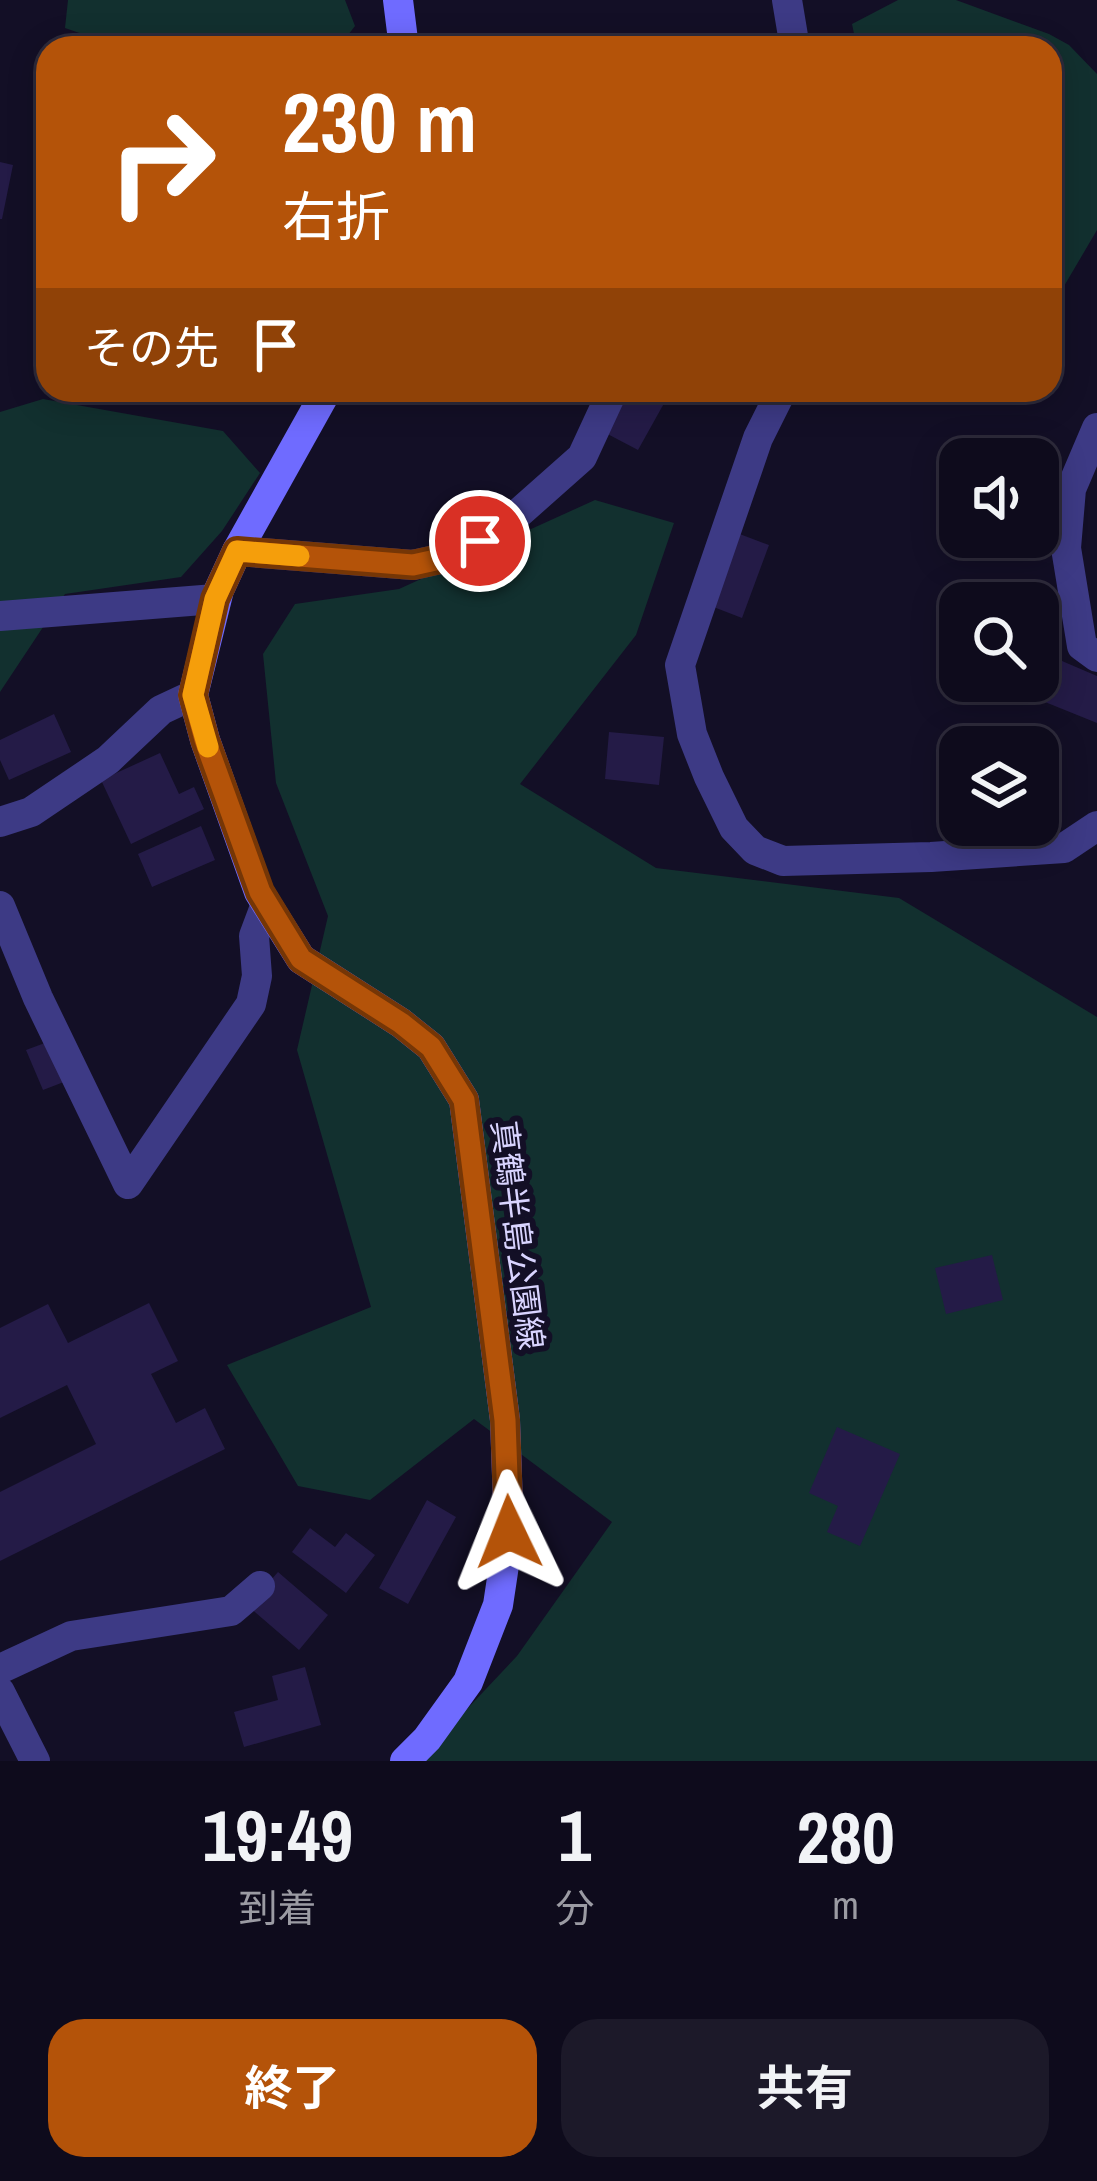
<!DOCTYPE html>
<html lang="ja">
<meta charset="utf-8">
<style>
body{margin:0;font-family:"Archivo Narrow","Noto Sans JP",sans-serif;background:#1c1929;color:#f1f3f6;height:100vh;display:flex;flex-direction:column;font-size:45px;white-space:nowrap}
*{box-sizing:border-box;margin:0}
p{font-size:39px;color:#9b9ba3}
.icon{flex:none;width:66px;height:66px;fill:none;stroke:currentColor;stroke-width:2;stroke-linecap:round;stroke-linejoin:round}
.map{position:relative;height:1761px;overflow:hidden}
.sheet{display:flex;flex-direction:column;background:#0e0b1c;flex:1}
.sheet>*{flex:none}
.top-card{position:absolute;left:36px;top:36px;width:1026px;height:366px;border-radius:36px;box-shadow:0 6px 30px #0003,0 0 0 3px #2e2b3b;background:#b45309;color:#fff;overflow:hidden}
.fabs{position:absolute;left:939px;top:438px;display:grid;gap:24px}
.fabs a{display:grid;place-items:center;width:120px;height:120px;border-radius:24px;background:#0e0b1c;box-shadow:0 6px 30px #0003,0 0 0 3px #2e2b3b;font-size:60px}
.pin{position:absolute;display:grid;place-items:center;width:102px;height:102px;color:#fff;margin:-51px;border:6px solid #fff;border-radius:50%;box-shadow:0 3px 12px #0007}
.me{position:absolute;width:132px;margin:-66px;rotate:358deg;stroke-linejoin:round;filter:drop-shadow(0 0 9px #0008)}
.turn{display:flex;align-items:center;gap:42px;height:252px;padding:0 48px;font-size:54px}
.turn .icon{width:156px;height:156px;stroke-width:2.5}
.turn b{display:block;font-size:84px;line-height:102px}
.then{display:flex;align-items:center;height:114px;padding:0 48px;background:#0003;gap:24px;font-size:45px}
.eta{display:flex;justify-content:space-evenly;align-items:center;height:204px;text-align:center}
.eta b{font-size:72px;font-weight:700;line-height:84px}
.primary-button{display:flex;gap:24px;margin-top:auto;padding:24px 48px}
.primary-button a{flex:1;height:138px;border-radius:36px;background:#b45309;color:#fff;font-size:48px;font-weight:700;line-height:138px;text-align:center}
.primary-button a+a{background:#1c1929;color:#f1f3f6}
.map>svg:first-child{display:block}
</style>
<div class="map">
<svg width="1097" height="1761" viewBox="0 0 1097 1761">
<rect width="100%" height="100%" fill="#130f26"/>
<path fill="#12302f" d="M 68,0 L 345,0 L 355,26 L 338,48 L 123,48 L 65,28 Z
M 898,0 L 956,0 L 1049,34 L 1069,45 L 1097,74 L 1097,230 L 1050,310 L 1050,48 L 857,48 L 852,24 Z
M 43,399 L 223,431 L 260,473 L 222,531 L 181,577 L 65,594 L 0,692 L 0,412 Z
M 595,500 L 674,523 L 636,635 L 520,784 L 656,868 L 899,898 L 1097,1017 L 1097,1761 L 418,1761 L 517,1656 L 612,1522 L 474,1419 L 370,1500 L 298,1486 L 227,1365 L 371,1307 L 297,1050 L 328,916 L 276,783 L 263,654 L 295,604 L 399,589 Z"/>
<path fill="#241b47" d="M 0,162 L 13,165 L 2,219 L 0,219 Z
M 619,390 L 652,390 L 667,398 L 638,450 L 598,429 Z
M 737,533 L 769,545 L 742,618 L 711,606 Z
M 1062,661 L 1097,676 L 1097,723 L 1045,702 Z
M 54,714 L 71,752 L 9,780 L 0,760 L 0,740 Z
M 609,732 L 664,737 L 659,785 L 605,779 Z
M 160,753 L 179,794 L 194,787 L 204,809 L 131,844 L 101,780 Z
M 201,826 L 215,860 L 152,887 L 138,854 Z
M 53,1040 L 69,1080 L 43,1090 L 26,1050 Z
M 992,1255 L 1003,1300 L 946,1314 L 935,1268 Z
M 149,1303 L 178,1361 L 151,1374 L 176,1423 L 205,1408 L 225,1449 L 0,1561 L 0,1492 L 96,1444 L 67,1385 L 0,1418 L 0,1328 L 48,1304 L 68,1343 Z
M 837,1427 L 900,1454 L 860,1546 L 827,1532 L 838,1506 L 809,1493 Z
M 427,1500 L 456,1517 L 408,1604 L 379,1588 Z
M 310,1528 L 335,1547 L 346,1533 L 375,1555 L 346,1593 L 292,1552 Z
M 278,1572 L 328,1615 L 299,1650 L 248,1606 Z
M 305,1667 L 321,1725 L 244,1747 L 234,1712 L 278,1700 L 272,1676 Z"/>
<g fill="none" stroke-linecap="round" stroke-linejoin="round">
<path stroke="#3d3a85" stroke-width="30" d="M 787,0 L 795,48
M 782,390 L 758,438 L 680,665 L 692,734 L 709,777 L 734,828 L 755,850 L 783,861 L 931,857 L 1064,848 L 1097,826
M 1097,428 L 1071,489 L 1066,548 L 1082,646 L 1097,657
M 237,551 L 413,565 L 458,555 L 502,528 L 582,457 L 613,390
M 0,616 L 215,599
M 0,822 L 31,812 L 108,760 L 161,710 L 193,695
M 0,906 L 38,998 L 128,1184 L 251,1004 L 257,976 L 254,936 L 266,904
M 0,1669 L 71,1636 L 231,1611 L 260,1586
M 0,1692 L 35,1761"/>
<path stroke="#6f6bff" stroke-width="30" d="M 398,0 L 404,48
M 327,390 L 237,551 L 219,590 L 193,695 L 205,740 L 259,892 L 301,959 L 401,1023 L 431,1047 L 464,1100 L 505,1420 L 509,1532 L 498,1605 L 468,1682 L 427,1739 L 405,1761"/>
</g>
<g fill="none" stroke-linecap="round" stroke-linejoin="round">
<defs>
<path id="route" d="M 480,541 L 458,555 L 413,565 L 237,551 L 215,599 L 193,695 L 205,740 L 260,892 L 301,959 L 401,1023 L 431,1047 L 464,1100 L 505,1420 L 509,1532"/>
</defs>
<use href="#route" stroke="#753606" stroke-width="30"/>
<use href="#route" stroke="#b45309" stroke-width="21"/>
<path stroke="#f59e0b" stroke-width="21" d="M 208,747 L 193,695 L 215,599 L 237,551 L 299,556"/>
</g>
<g text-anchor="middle" stroke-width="12" stroke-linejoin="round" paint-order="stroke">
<g font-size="33" fill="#d9d4ff" stroke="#130f26">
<text transform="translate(518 1235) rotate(83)" y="12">真鶴半島公園線</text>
</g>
</g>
</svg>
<div class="fabs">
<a><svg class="icon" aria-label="sound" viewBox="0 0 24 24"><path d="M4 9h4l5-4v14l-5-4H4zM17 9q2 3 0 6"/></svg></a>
<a><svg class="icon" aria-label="search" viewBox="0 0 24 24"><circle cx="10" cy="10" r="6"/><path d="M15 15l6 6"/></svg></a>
<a><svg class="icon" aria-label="layers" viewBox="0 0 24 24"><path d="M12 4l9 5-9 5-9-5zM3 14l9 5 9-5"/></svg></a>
</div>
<div class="pin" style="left:480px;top:541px;background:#d93025"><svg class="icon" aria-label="arrive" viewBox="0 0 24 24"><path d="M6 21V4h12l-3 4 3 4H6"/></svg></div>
<svg class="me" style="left:509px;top:1532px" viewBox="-20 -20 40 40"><path d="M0-17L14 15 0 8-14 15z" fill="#b45309" stroke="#fff" stroke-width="4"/></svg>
<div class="top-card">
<div class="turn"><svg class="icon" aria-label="right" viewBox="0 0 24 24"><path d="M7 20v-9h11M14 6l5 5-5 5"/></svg><div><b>230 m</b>右折</div></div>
<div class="then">その先<svg class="icon" aria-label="arrive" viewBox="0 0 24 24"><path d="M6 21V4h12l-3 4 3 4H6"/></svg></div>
</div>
</div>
<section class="sheet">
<div class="eta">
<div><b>19:49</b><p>到着</p></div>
<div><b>1</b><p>分</p></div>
<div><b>280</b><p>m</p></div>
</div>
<div class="primary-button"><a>終了</a><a>共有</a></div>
</section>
